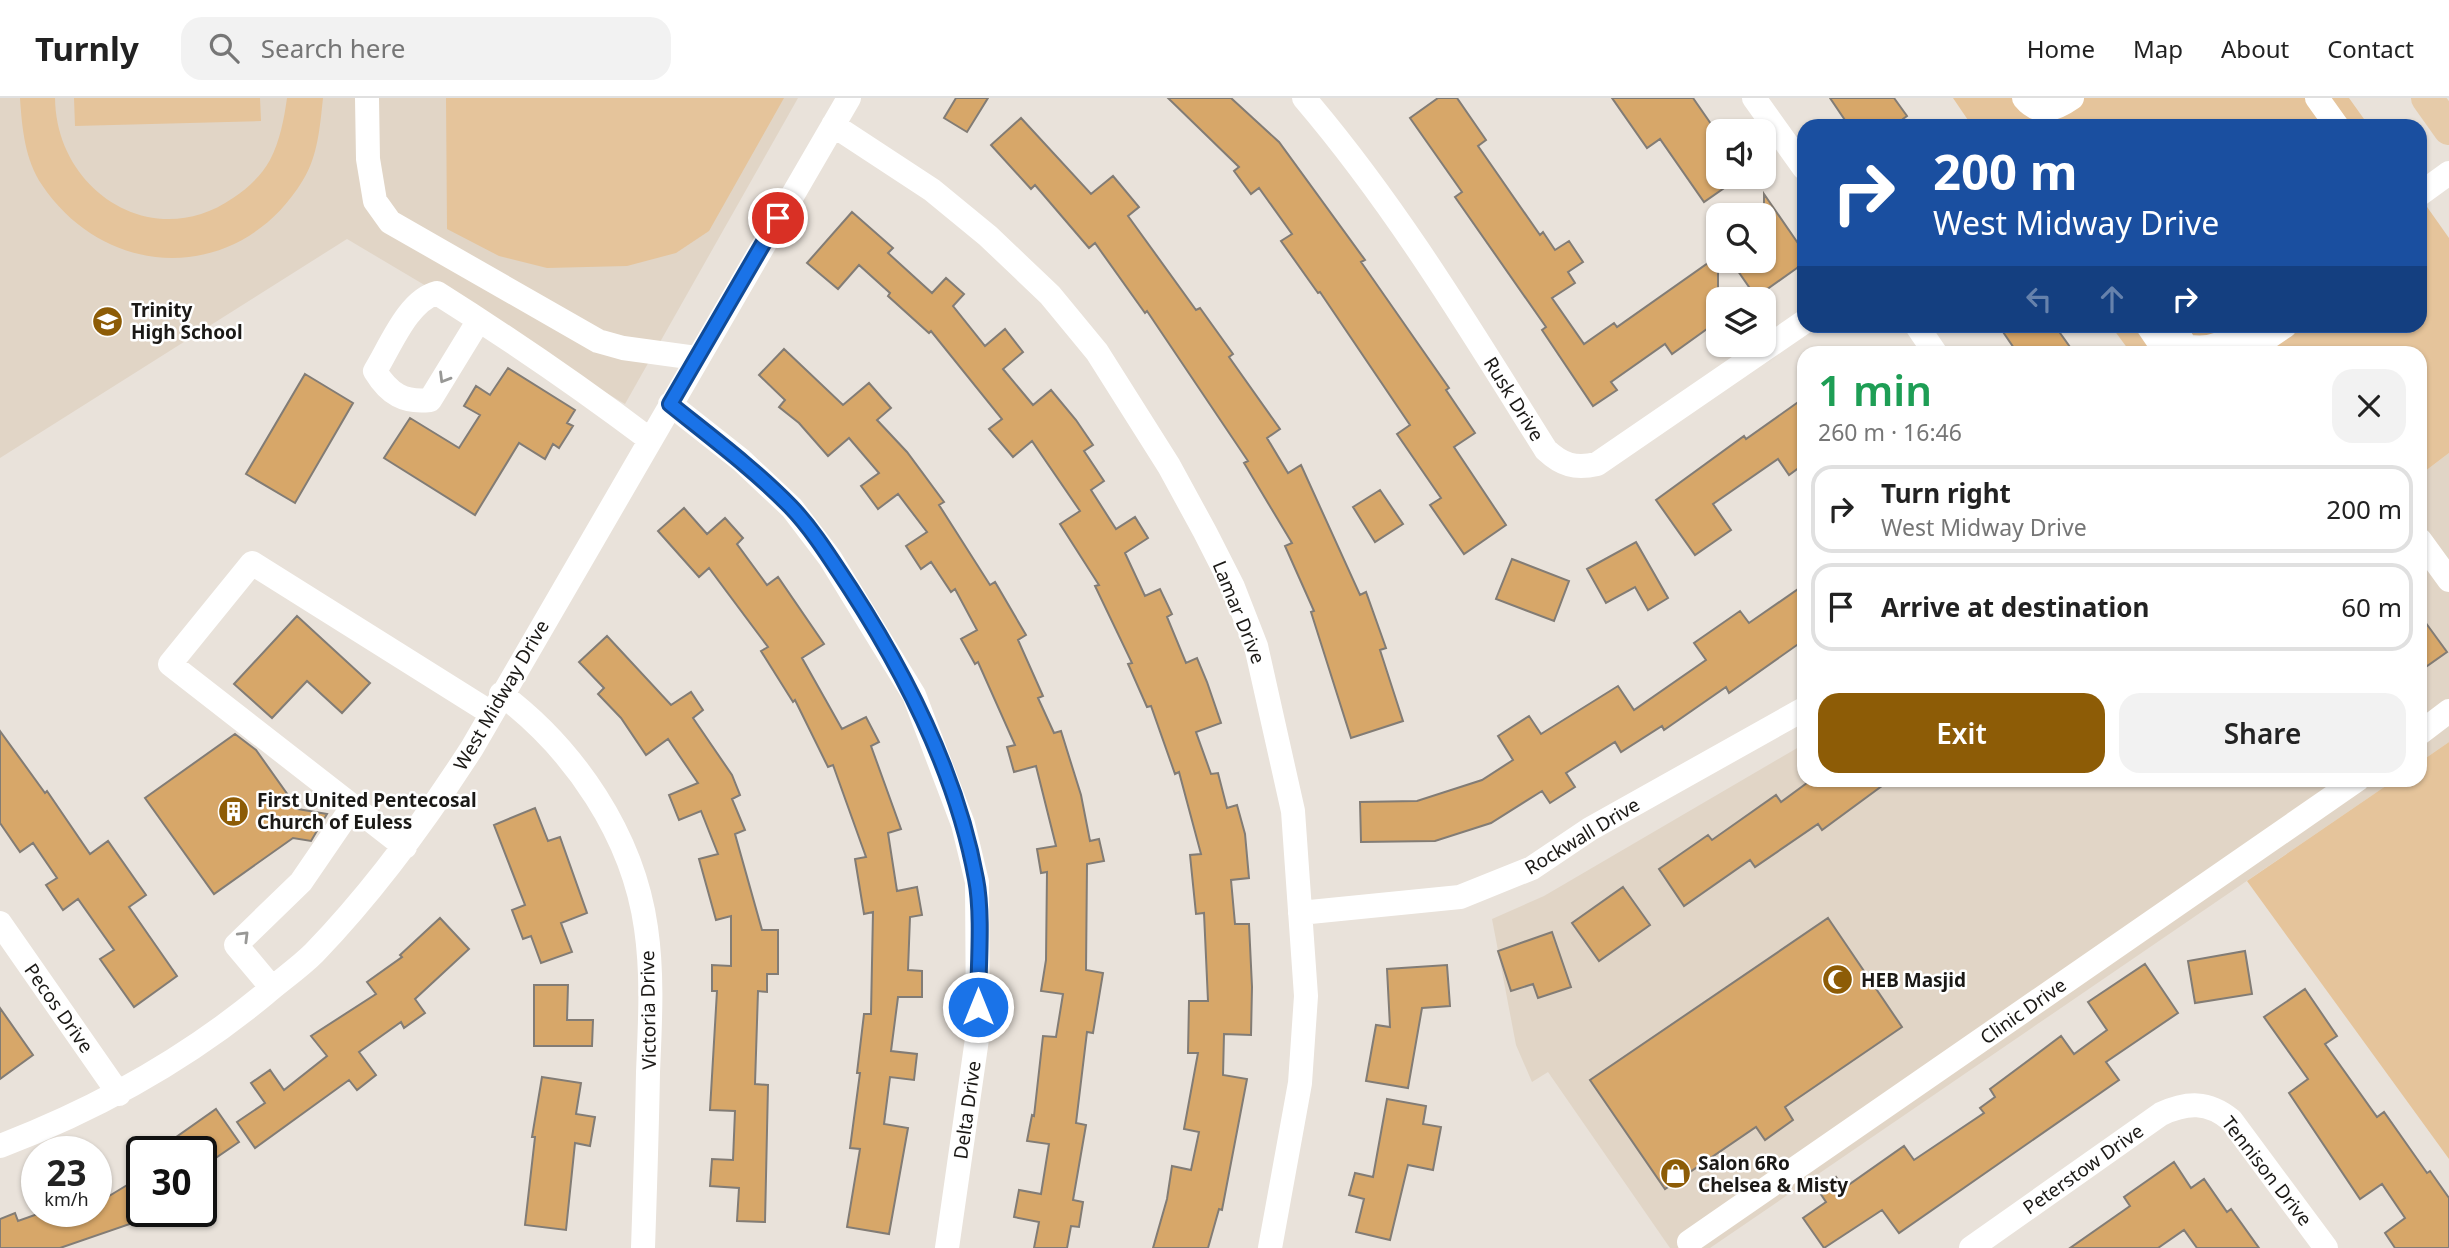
<!DOCTYPE html>
<meta charset="utf-8">
<style>
body{margin:0;font-family:"Noto Sans",sans-serif;background:#f2f2f2;color:#222;height:100vh;display:flex;flex-direction:column;font-size:26px;white-space:nowrap}
*{box-sizing:border-box;margin:0}
p{font-size:23px;color:#767676}
.icon{flex:none;width:38px;height:38px;fill:none;stroke:currentColor;stroke-width:2;stroke-linecap:round;stroke-linejoin:round}
.map{position:relative;flex:1;overflow:hidden}
.details{position:absolute;left:1797px;top:248px;width:630px;height:441px;display:flex;flex-direction:column;background:#fff;border-radius:21px;box-shadow:0 2px 5px #0004}
.details>*{flex:none}
.top-card{position:absolute;left:1797px;top:21px;width:630px;height:214px;border-radius:21px;box-shadow:0 2px 5px #0004;background:#1a4fa0;color:#fff;overflow:hidden}
.tools{position:absolute;left:1706px;top:21px;display:grid;gap:14px}
.tools a{display:grid;place-items:center;width:70px;height:70px;border-radius:14px;background:#fff;box-shadow:0 2px 5px #0004;font-size:35px}
.speed{position:absolute;left:21px;top:1038px;display:flex;gap:14px;font-size:35px;font-weight:700;text-align:center}
.speed>*{display:grid;place-content:center;width:91px;height:91px;border-radius:50%;background:#fff;box-shadow:0 2px 5px #0004;line-height:1}
.speed small{font-size:18px;font-weight:400}
.speed .limit{border:4px solid #111;border-radius:10px;background:#fff;color:#111}
.pin{position:absolute;display:grid;place-items:center;width:60px;height:60px;color:#fff;margin:-30px;border:4px solid #fff;border-radius:50%;box-shadow:0 2px 7px #0007}
.me{position:absolute;width:77px;margin:-38px;rotate:0deg;stroke-linejoin:round;filter:drop-shadow(0 0 5px #0008)}
.turn{display:flex;align-items:center;gap:24px;height:147px;padding:0 21px;font-size:32px}
.turn .icon{width:91px;height:91px;stroke-width:2.5}
.turn b{display:block;font-size:49px;line-height:60px}
.lanes{display:flex;align-items:center;height:66px;padding:0 21px;background:#0003;justify-content:center;gap:35px;direction:ltr}
.lanes .off{opacity:.35}
.round{display:grid;place-items:center;flex:none;width:74px;height:74px;border-radius:21px;background:#f2f2f2}
.overview{display:flex;align-items:center;justify-content:space-between;height:119px;padding:0 21px}
h1{font-size:42px;font-weight:600;line-height:52px;color:#1e9e55}
.cta{display:flex;gap:14px;margin-top:auto;padding:14px 21px}
.cta a{flex:1;height:80px;border-radius:21px;background:#8d5c06;color:#fff;font-size:28px;font-weight:600;line-height:80px;text-align:center}
.cta a+a{background:#f2f2f2;color:#222}
ul{padding:0;list-style:none}
li{display:flex;align-items:center;gap:21px;height:88px;margin:0 14px 10px;padding:0 7px;border:4px solid #e0e0e0;border-radius:21px}
li div{flex:1}
li b{display:block;font-size:26px}
li em{font-style:normal}
header{display:flex;align-items:center;gap:42px;box-sizing:border-box;height:98px;padding:0 35px;background:#fff;border-bottom:2px solid #e0e0e0}
header strong{font-size:33px}
nav{display:flex;gap:38px;margin-inline-start:auto;font-size:24px}
.search{width:490px;height:63px;background:#f2f2f2;display:flex;align-items:center;gap:18px;box-sizing:border-box;padding:0 24px;border-radius:21px;color:#767676;font-size:26px}
.map>svg:first-child{display:block}
</style>
<header>
<strong>Turnly</strong>
<div class="search"><svg class="icon" aria-label="search" viewBox="0 0 24 24"><circle cx="10" cy="10" r="6"/><path d="M15 15l6 6"/></svg>Search here</div>
<nav><a>Home</a><a>Map</a><a>About</a><a>Contact</a></nav>
</header>
<div class="map">
<svg width="2449" height="1150" viewBox="0 0 2449 1150">
<rect width="100%" height="100%" fill="#e9e2da"/>
<path fill="#e1d5c6" d="M 0,0 L 798,0 L 625,306 L 347,141 L 0,360 Z
M 2449,355 L 2449,644 L 2420,664 L 2420,377 Z
M 1804,646 L 1804,682 L 2393,683 L 1710,1150 L 1670,1150 L 1548,974 L 1532,984 L 1516,947 L 1492,821 L 1544,798 Z"/>
<path fill="#e5c49b" d="M 20,0 L 55,0 C 56,93 153,156 233,100 C 248,90 261,78 270,62 C 280,43 284,21 287,0 L 323,0 C 320,28 318,58 303,82 C 241,185 108,185 42,87 C 25,62 22,30 20,0 Z
M 74,0 L 260,0 L 261,23 L 75,28 Z
M 446,0 L 784,0 L 709,133 L 676,155 L 627,168 L 547,170 L 499,158 L 447,131 Z
M 1953,0 L 2349,0 L 2369,28 L 1972,28 Z
M 2420,99 L 2449,140 L 2449,355 L 2420,377 L 2420,256 L 2131,255 L 2111,228 L 2420,228 Z
M 2449,644 L 2449,1061 L 2247,783 L 2393,683 L 2420,682 L 2420,664 Z"/>
<path fill="#d7a769" stroke="#827c75" stroke-width="2" d="M 956,0 L 988,0 L 967,34 L 944,20 Z
M 1168,0 L 1231,0 L 1279,44 L 1365,162 L 1361,164 L 1449,290 L 1446,292 L 1475,335 L 1454,349 L 1506,427 L 1464,456 L 1430,407 L 1441,400 L 1397,336 L 1410,327 L 1320,194 L 1318,195 L 1281,143 L 1292,136 L 1259,90 L 1251,96 L 1234,73 L 1239,69 Z
M 1438,0 L 1457,0 L 1486,42 L 1478,48 L 1540,137 L 1543,134 L 1555,152 L 1569,143 L 1583,164 L 1568,174 L 1575,185 L 1552,200 L 1584,246 L 1614,225 L 1617,229 L 1718,158 L 1718,223 L 1672,256 L 1665,246 L 1611,284 L 1617,292 L 1593,308 L 1542,232 L 1546,229 L 1455,99 L 1462,94 L 1410,20 Z
M 1612,0 L 1693,0 L 1718,36 L 1718,79 L 1740,79 L 1704,104 L 1660,41 L 1647,50 Z
M 1830,0 L 1894,0 L 1907,18 L 1903,21 L 1908,28 L 1849,28 Z
M 1021,20 L 1091,96 L 1113,78 L 1139,109 L 1128,118 L 1196,212 L 1200,210 L 1233,256 L 1229,259 L 1280,331 L 1267,340 L 1288,375 L 1301,367 L 1360,497 L 1366,494 L 1386,550 L 1380,552 L 1403,623 L 1351,640 L 1311,514 L 1314,513 L 1285,448 L 1292,445 L 1244,365 L 1248,363 L 1147,213 L 1145,215 L 1095,145 L 1089,150 L 1035,87 L 1031,91 L 991,47 Z
M 1764,96 L 1804,154 L 1804,165 L 1756,199 L 1731,163 L 1764,163 Z
M 852,114 L 893,150 L 888,155 L 932,195 L 946,180 L 964,196 L 953,208 L 985,248 L 1005,231 L 1023,254 L 1003,271 L 1033,307 L 1051,292 L 1076,322 L 1093,347 L 1084,353 L 1104,383 L 1091,392 L 1116,431 L 1135,419 L 1148,440 L 1125,455 L 1145,498 L 1160,491 L 1172,516 L 1167,519 L 1186,565 L 1197,560 L 1207,584 L 1221,625 L 1196,634 L 1211,676 L 1218,675 L 1227,710 L 1237,707 L 1245,736 L 1249,780 L 1231,782 L 1235,826 L 1249,826 L 1252,889 L 1251,937 L 1224,936 L 1223,977 L 1247,981 L 1222,1112 L 1219,1111 L 1208,1150 L 1153,1150 L 1167,1101 L 1172,1068 L 1191,1072 L 1199,1034 L 1184,1031 L 1198,955 L 1188,955 L 1189,903 L 1208,903 L 1204,815 L 1196,816 L 1190,757 L 1201,756 L 1179,674 L 1175,676 L 1151,608 L 1147,609 L 1128,566 L 1132,565 L 1095,488 L 1099,487 L 1060,426 L 1080,413 L 1032,343 L 1013,359 L 989,331 L 1002,321 L 931,233 L 929,235 L 888,198 L 890,195 L 859,167 L 838,191 L 807,165 Z
M 1999,228 L 2055,228 L 2075,256 L 2018,256 Z
M 784,251 L 843,307 L 869,285 L 891,310 L 877,322 L 907,354 L 944,404 L 939,407 L 990,487 L 995,484 L 1026,537 L 1018,542 L 1043,598 L 1038,600 L 1054,635 L 1061,633 L 1081,697 L 1090,743 L 1099,741 L 1104,763 L 1087,766 L 1086,872 L 1103,875 L 1093,935 L 1087,934 L 1076,1025 L 1086,1027 L 1073,1102 L 1083,1104 L 1079,1129 L 1071,1128 L 1067,1150 L 1034,1150 L 1039,1124 L 1014,1119 L 1019,1092 L 1041,1096 L 1049,1046 L 1027,1043 L 1032,1017 L 1034,1018 L 1043,938 L 1056,939 L 1063,896 L 1041,893 L 1046,862 L 1047,774 L 1041,775 L 1037,751 L 1056,748 L 1036,668 L 1014,674 L 1007,649 L 1015,647 L 978,564 L 975,566 L 961,541 L 977,532 L 955,491 L 951,494 L 931,464 L 921,471 L 906,448 L 927,434 L 898,396 L 878,411 L 861,388 L 879,375 L 849,340 L 828,358 L 799,325 L 779,309 L 785,302 L 759,277 Z
M 508,270 L 575,312 L 567,325 L 573,328 L 559,350 L 553,346 L 545,361 L 519,345 L 475,417 L 384,360 L 410,320 L 459,350 L 480,317 L 464,308 L 476,288 L 490,297 Z
M 305,276 L 353,305 L 295,405 L 246,376 Z
M 1804,300 L 1804,366 L 1789,377 L 1778,361 L 1713,406 L 1731,432 L 1695,457 L 1656,402 L 1744,338 L 1746,341 Z
M 1380,392 L 1403,426 L 1375,444 L 1353,409 Z
M 684,410 L 707,436 L 725,420 L 743,440 L 737,446 L 767,487 L 778,479 L 824,546 L 802,560 L 842,631 L 866,619 L 879,644 L 871,648 L 901,731 L 888,735 L 897,793 L 917,789 L 922,817 L 910,819 L 908,872 L 922,873 L 922,899 L 898,899 L 891,953 L 917,956 L 914,982 L 890,979 L 884,1026 L 908,1030 L 889,1136 L 847,1129 L 860,1051 L 850,1050 L 860,975 L 857,975 L 864,916 L 871,916 L 873,814 L 864,816 L 855,761 L 866,759 L 833,667 L 828,669 L 795,602 L 793,604 L 761,553 L 768,549 L 709,470 L 699,479 L 658,433 Z
M 1636,444 L 1668,500 L 1648,512 L 1635,489 L 1606,505 L 1587,471 Z
M 1512,461 L 1569,483 L 1554,523 L 1496,501 Z
M 1804,487 L 1804,542 L 1729,595 L 1726,589 L 1664,632 L 1662,628 L 1621,654 L 1615,644 L 1566,675 L 1575,689 L 1550,705 L 1542,693 L 1491,725 L 1435,743 L 1361,744 L 1360,704 L 1417,703 L 1482,682 L 1513,662 L 1498,638 L 1529,618 L 1541,636 L 1618,588 L 1634,612 L 1706,562 L 1694,545 L 1740,513 L 1749,525 Z
M 2420,517 L 2447,554 L 2420,573 Z
M 297,518 L 370,585 L 342,615 L 307,583 L 272,620 L 234,586 Z
M 607,538 L 671,607 L 691,594 L 703,612 L 693,620 L 732,677 L 740,697 L 732,701 L 745,732 L 735,736 L 762,832 L 778,832 L 778,876 L 767,876 L 767,894 L 758,893 L 755,986 L 768,987 L 765,1124 L 737,1123 L 739,1090 L 710,1088 L 712,1061 L 733,1062 L 735,1013 L 710,1012 L 717,893 L 712,893 L 712,867 L 731,868 L 731,818 L 716,822 L 699,761 L 718,756 L 701,713 L 679,722 L 669,697 L 698,685 L 668,641 L 646,657 L 621,620 L 598,596 L 604,590 L 579,564 Z
M 0,633 L 45,695 L 47,693 L 90,756 L 108,743 L 146,797 L 129,809 L 177,878 L 134,909 L 100,861 L 114,852 L 78,801 L 63,812 L 46,787 L 57,780 L 33,745 L 20,754 L 0,725 Z
M 235,636 L 256,652 L 298,711 L 327,716 L 311,743 L 293,740 L 214,796 L 145,700 Z
M 1811,682 L 1890,682 L 1822,732 L 1818,726 L 1755,769 L 1750,762 L 1684,808 L 1659,771 L 1708,737 L 1712,742 L 1776,697 L 1781,704 Z
M 535,710 L 548,743 L 560,739 L 587,815 L 561,825 L 572,854 L 541,865 L 531,838 L 523,841 L 512,812 L 525,807 L 494,727 Z
M 1623,789 L 1650,827 L 1599,863 L 1572,825 Z
M 440,820 L 469,851 L 415,901 L 425,915 L 404,930 L 401,924 L 359,954 L 376,977 L 357,992 L 349,982 L 255,1050 L 237,1024 L 265,1005 L 251,985 L 270,972 L 284,992 L 327,958 L 311,938 L 376,896 L 367,884 L 402,859 L 400,857 Z
M 1828,820 L 1902,929 L 1785,1009 L 1793,1022 L 1765,1042 L 1756,1029 L 1665,1091 L 1590,982 Z
M 1552,834 L 1571,889 L 1538,900 L 1533,886 L 1511,893 L 1498,853 Z
M 2245,853 L 2252,896 L 2195,905 L 2188,863 Z
M 2145,866 L 2178,915 L 2106,964 L 2119,982 L 1899,1135 L 1882,1112 L 1824,1150 L 1803,1120 L 1826,1104 L 1818,1092 L 1836,1079 L 1844,1090 L 1904,1048 L 1914,1062 L 1984,1015 L 1980,1010 L 1995,999 L 1990,991 L 2061,938 L 2074,956 L 2107,932 L 2088,904 Z
M 1447,867 L 1450,908 L 1422,910 L 1408,990 L 1366,983 L 1376,927 L 1390,929 L 1387,871 Z
M 534,887 L 568,887 L 567,922 L 593,922 L 592,948 L 534,948 Z
M 2305,891 L 2337,938 L 2325,946 L 2377,1019 L 2384,1014 L 2427,1075 L 2430,1073 L 2449,1100 L 2449,1150 L 2395,1150 L 2385,1135 L 2405,1120 L 2382,1086 L 2360,1101 L 2289,995 L 2308,981 L 2264,919 Z
M 0,910 L 33,957 L 0,981 Z
M 542,979 L 581,985 L 576,1016 L 595,1019 L 590,1048 L 575,1045 L 566,1132 L 525,1127 L 535,1039 L 532,1039 Z
M 1387,1001 L 1426,1008 L 1423,1026 L 1441,1029 L 1433,1072 L 1408,1067 L 1390,1142 L 1356,1134 L 1364,1101 L 1349,1097 L 1355,1075 L 1373,1079 Z
M 216,1011 L 239,1044 L 201,1070 L 201,1054 L 155,1054 Z
M 2174,1064 L 2191,1090 L 2204,1081 L 2227,1114 L 2231,1111 L 2259,1150 L 2197,1150 L 2184,1132 L 2158,1150 L 2070,1150 L 2130,1108 L 2124,1099 Z
M 142,1078 L 140,1113 L 158,1113 L 159,1116 L 60,1150 L 0,1150 L 0,1121 L 15,1115 L 18,1123 L 46,1113 L 96,1113 L 96,1106 Z"/>
<g fill="none" stroke-linecap="round" stroke-linejoin="round">
<path stroke="#fff" stroke-width="24" d="M 367,0 L 368,61 L 375,103 L 390,124 L 598,243 L 623,250 L 696,260
M 1304,0 C 1397,109 1470,231 1546,352 C 1562,367 1575,371 1597,366 L 1804,224
M 1754,0 L 1804,70
M 2024,0 C 2039,18 2055,12 2072,0
M 2317,0 L 2337,28
M 833,27 L 932,92 L 988,138 L 1050,197 L 1097,254 L 1169,368 L 1205,434 L 1233,489 L 1256,548 L 1293,713 L 1306,898 L 1300,985 L 1270,1150
M 2420,96 L 2449,75
M 479,222 L 430,302 C 404,305 389,296 375,273 C 390,249 408,202 437,195 C 510,241 580,289 649,341
M 1917,228 L 1936,256
M 2148,228 L 2167,256
M 2172,228 L 2186,248 C 2213,254 2230,242 2251,228
M 2244,256 L 2285,228
M 670,306 L 741,362 L 792,410 L 830,460 L 914,597 L 963,726 L 977,784 L 978,934 L 947,1150
M 2420,442 L 2449,482
M 501,596 C 574,651 633,737 646,830 C 653,878 650,926 648,974 C 647,1033 645,1091 643,1150
M 2420,635 L 2449,613
M 405,749 L 170,566 L 252,465 L 491,615
M 1300,815 L 1460,799 L 1532,770 L 1590,731 L 1804,611
M 0,825 L 119,996
M 272,890 L 236,847 L 301,784 L 353,708
M 0,1048 C 97,1011 185,962 265,896 C 281,882 299,870 314,855 C 374,793 425,723 472,650 L 849,0
M 1689,1144 L 2357,682
M 1971,1150 L 2161,1016 C 2187,1004 2208,1003 2231,1022 L 2326,1150"/>
<path stroke="#e6cba9" stroke-width="32" d="M 2427,0 L 2449,31"/>
</g>
<defs><path id="oneway-chevron" d="M-2-3.5L2.5 0L-2 3.5" fill="none" stroke-width="1.6" stroke-linecap="round" stroke-linejoin="round" transform="scale(1.75)"/></defs>
<g stroke="#989896">
<use href="#oneway-chevron" transform="translate(444 280) rotate(121)"/>
<use href="#oneway-chevron" transform="translate(244 838) rotate(-45)"/>
</g>
<g fill="none" stroke-linecap="round" stroke-linejoin="round">
<defs>
<path id="route" d="M 778,120 L 670,306 C 711,339 754,371 791,409 C 814,433 832,463 850,490 C 907,578 957,677 976,781 C 983,817 978,871 978,909"/>
</defs>
<use href="#route" stroke="#114b97" stroke-width="18"/>
<use href="#route" stroke="#1a73e8" stroke-width="12"/>
</g>
<defs>
<symbol id="school-disc" viewBox="-11 -11 22 22"><circle r="9.5" fill="#8d5c06" stroke="#fff"/><path d="M0-5L7-2L0 1L-7-2ZM-4 1L0 2.5L4 1V4Q0 6-4 4Z" fill="#fff"/></symbol>
<symbol id="building-disc" viewBox="-11 -11 22 22"><circle r="9.5" fill="#8d5c06" stroke="#fff"/><path d="M-4-6H4V6H1V3H-1V6H-4ZM-2.5-4.3h1.7v1.8h-1.7ZM.8-4.3h1.7v1.8H.8ZM-2.5-1h1.7V.8h-1.7ZM.8-1h1.7V.8H.8Z" fill="#fff"/></symbol>
<symbol id="mosque-disc" viewBox="-11 -11 22 22"><circle r="9.5" fill="#8d5c06" stroke="#fff"/><path d="M3.5-4.9A6 6 0 1 0 3.5 4.9A5 5 0 1 1 3.5-4.9Z" fill="#fff"/></symbol>
<symbol id="shop-disc" viewBox="-11 -11 22 22"><circle r="9.5" fill="#8d5c06" stroke="#fff"/><path d="M-5-2.5h2.3a2.7 3.5 0 0 1 5.4 0H5L5.5 6h-11ZM-1.5-2.5h3a1.5 2.3 0 0 0-3 0Z" fill="#fff"/></symbol>
</defs>
<g fill-rule="evenodd">
<use href="#school-disc" x="90" y="206" width="35" height="35"/>
<use href="#building-disc" x="216" y="696" width="35" height="35"/>
<use href="#mosque-disc" x="1820" y="864" width="35" height="35"/>
<use href="#shop-disc" x="1658" y="1058" width="35" height="35"/>
</g>
<g text-anchor="middle" stroke-width="5" stroke-linejoin="round" paint-order="stroke">
<g font-size="19" font-weight="bold" fill="#1b1916" stroke="#fff" text-anchor="start">
<text x="131" y="219">Trinity<tspan x="131" dy="22">High School</tspan></text>
<text x="257" y="709">First United Pentecosal<tspan x="257" dy="22">Church of Euless</tspan></text>
<text x="1861" y="889">HEB Masjid</text>
<text x="1698" y="1072">Salon 6Ro<tspan x="1698" dy="22">Chelsea &amp; Misty</tspan></text>
</g>
<g font-size="19" fill="#1b1916" stroke="#fff">
<text transform="translate(1514 301) rotate(58)" y="7">Rusk Drive</text>
<text transform="translate(1239 514) rotate(68)" y="7">Lamar Drive</text>
<text transform="translate(501 597) rotate(-60)" y="7">West Midway Drive</text>
<text transform="translate(1582 738) rotate(-31)" y="7">Rockwall Drive</text>
<text transform="translate(59 910) rotate(55)" y="7">Pecos Drive</text>
<text transform="translate(648 912) rotate(-91)" y="7">Victoria Drive</text>
<text transform="translate(2023 913) rotate(-35)" y="7">Clinic Drive</text>
<text transform="translate(967 1012) rotate(-82)" y="7">Delta Drive</text>
<text transform="translate(2083 1071) rotate(-35)" y="7">Peterstow Drive</text>
<text transform="translate(2267 1073) rotate(52)" y="7">Tennison Drive</text>
</g>
</g>
</svg>
<div class="tools">
<a><svg class="icon" aria-label="sound" viewBox="0 0 24 24"><path d="M4 9h4l5-4v14l-5-4H4zM17 9q2 3 0 6"/></svg></a>
<a><svg class="icon" aria-label="search" viewBox="0 0 24 24"><circle cx="10" cy="10" r="6"/><path d="M15 15l6 6"/></svg></a>
<a><svg class="icon" aria-label="layers" viewBox="0 0 24 24"><path d="M12 4l9 5-9 5-9-5zM3 14l9 5 9-5"/></svg></a>
</div>
<div class="speed"><div>23<small>km/h</small></div><div class="limit">30</div></div>
<div class="pin" style="left:778px;top:120px;background:#d93025"><svg class="icon" aria-label="arrive" viewBox="0 0 24 24"><path d="M6 21V4h12l-3 4 3 4H6"/></svg></div>
<svg class="me" style="left:978px;top:909px" viewBox="-20 -20 40 40"><circle r="17" fill="#1a73e8" stroke="#fff" stroke-width="3"/><path d="M0-11L8 9 0 5-8 9z" fill="#fff"/></svg>
<div class="top-card">
<div class="turn"><svg class="icon" aria-label="right" viewBox="0 0 24 24"><path d="M7 20v-9h11M14 6l5 5-5 5"/></svg><div><b>200 m</b>West Midway Drive</div></div>
<div class="lanes"><svg class="icon off" aria-label="left" viewBox="0 0 24 24"><path d="M17 20v-9H6M10 6l-5 5 5 5"/></svg><svg class="icon off" aria-label="ahead" viewBox="0 0 24 24"><path d="M12 20V5M6 11l6-6 6 6"/></svg><svg class="icon" aria-label="right" viewBox="0 0 24 24"><path d="M7 20v-9h11M14 6l5 5-5 5"/></svg></div>
</div>
<section class="details">
<div class="overview"><div><h1>1 min</h1><p>260 m · 16:46</p></div><a class="round"><svg class="icon" aria-label="close" viewBox="0 0 24 24"><path d="M6 6l12 12M18 6L6 18"/></svg></a></div>
<ul>
<li><svg class="icon" aria-label="right" viewBox="0 0 24 24"><path d="M7 20v-9h11M14 6l5 5-5 5"/></svg><div><b>Turn right</b><p>West Midway Drive</p></div><em>200 m</em></li>
<li><svg class="icon" aria-label="arrive" viewBox="0 0 24 24"><path d="M6 21V4h12l-3 4 3 4H6"/></svg><div><b>Arrive at destination</b></div><em>60 m</em></li>
</ul>
<div class="cta"><a>Exit</a><a>Share</a></div>
</section>
</div>
